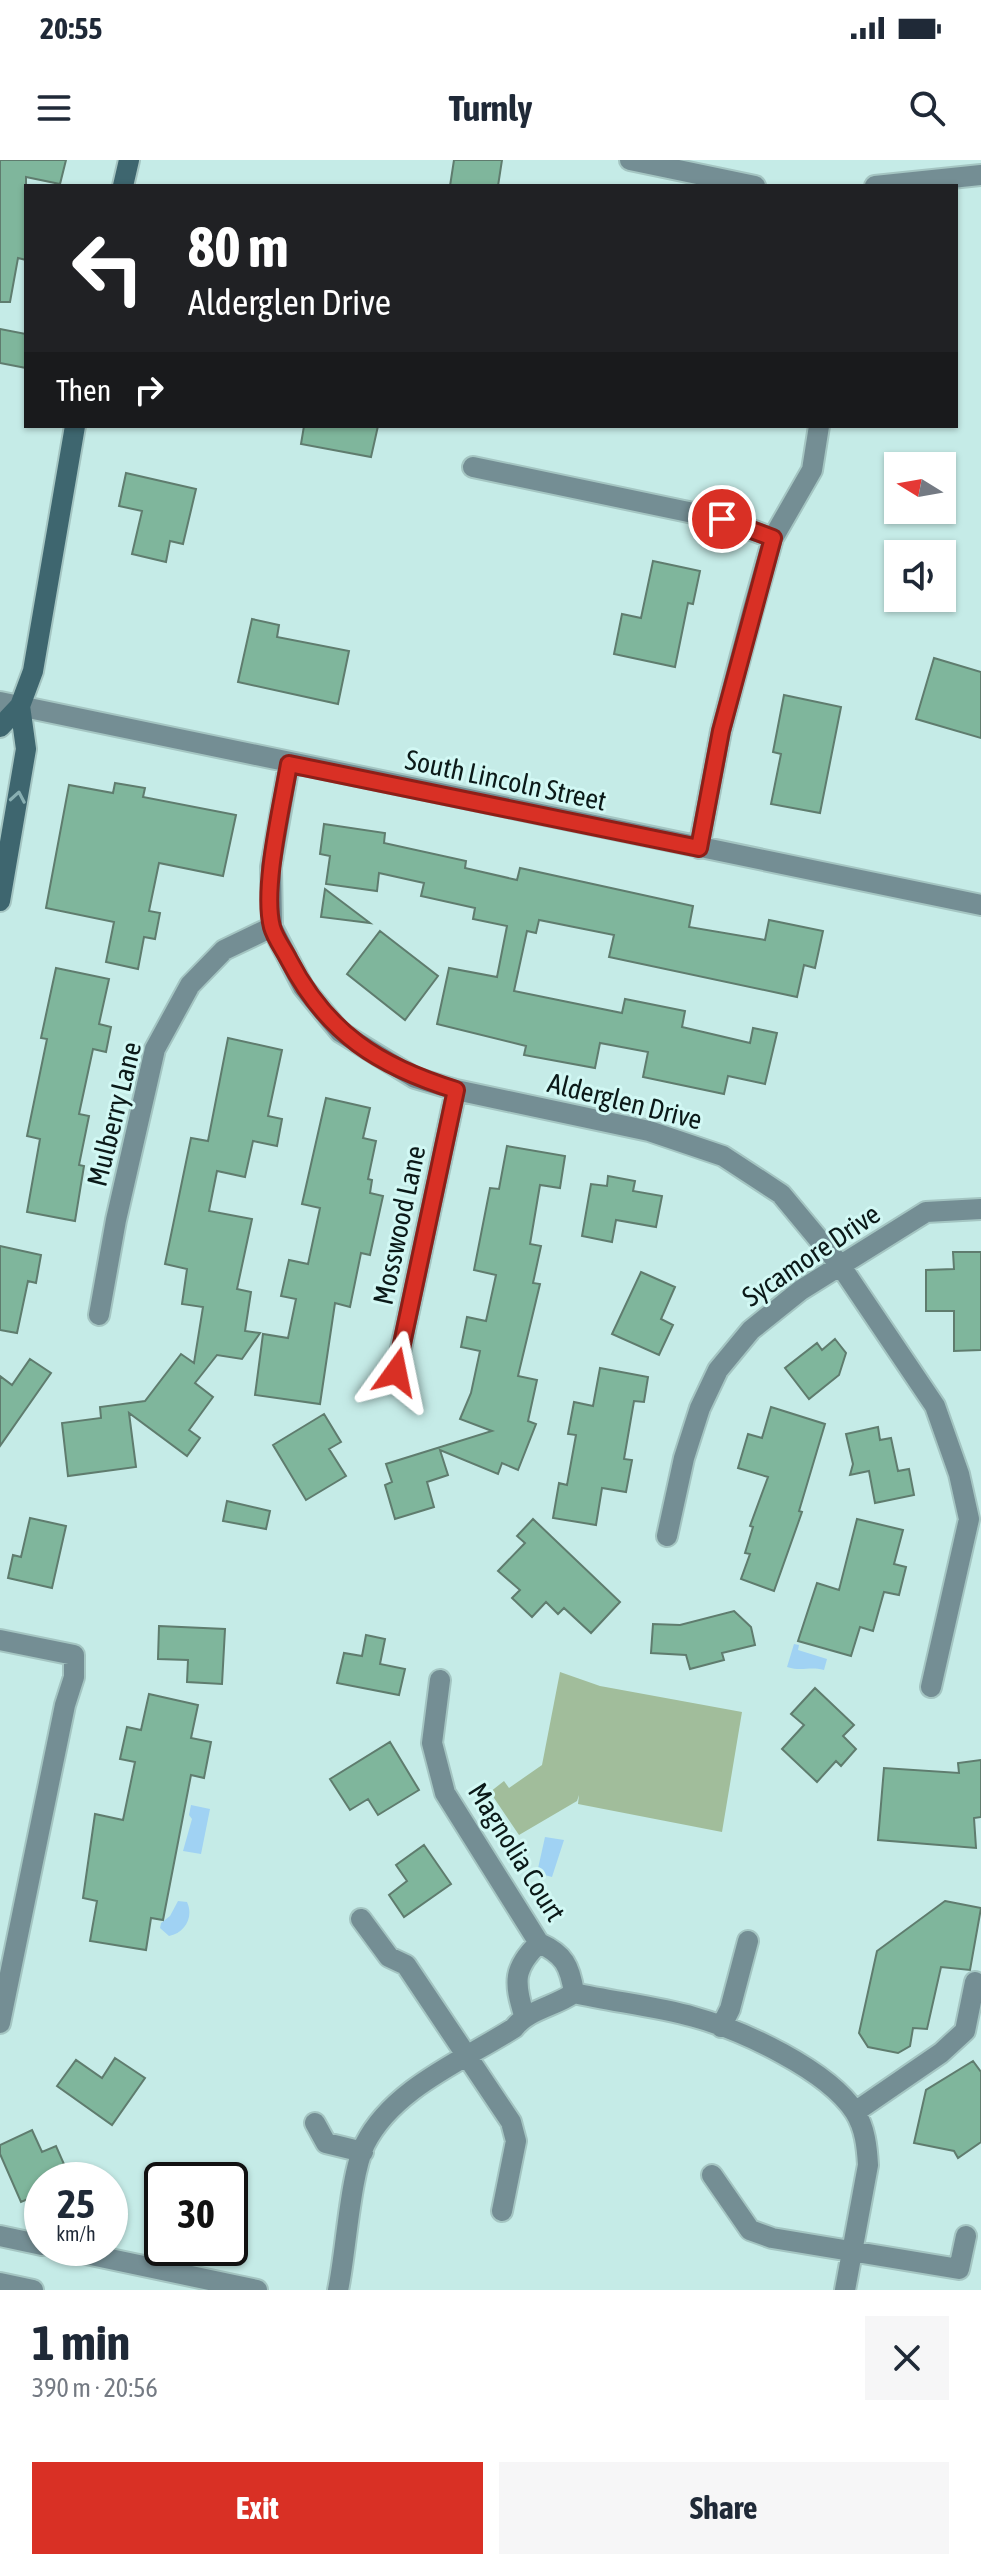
<!DOCTYPE html>
<meta charset="utf-8">
<style>
body{margin:0;font-family:"Asap Condensed",sans-serif;background:#f6f6f7;color:#1f2937;height:100vh;display:flex;flex-direction:column;font-size:30px;white-space:nowrap}
*{box-sizing:border-box;margin:0}
p{font-size:26px;color:#747a83}
.icon{flex:none;width:44px;height:44px;fill:none;stroke:currentColor;stroke-width:2;stroke-linecap:round;stroke-linejoin:round}
.map{position:relative;height:2130px;overflow:hidden}
.side{display:flex;flex-direction:column;background:#fff;flex:1}
.side>*{flex:none}
.top-card{position:absolute;left:24px;top:24px;width:934px;height:244px;border-radius:0px;box-shadow:0 2px 6px #0004;background:#202124;color:#fff;overflow:hidden}
.needle{width:52px;rotate:281deg}
.controls{position:absolute;left:884px;top:292px;display:grid;gap:16px}
.controls a{display:grid;place-items:center;width:72px;height:72px;border-radius:0px;background:#fff;box-shadow:0 2px 6px #0004;font-size:40px}
.speed{position:absolute;left:24px;top:2002px;display:flex;gap:16px;font-size:40px;font-weight:700;text-align:center}
.speed>*{display:grid;place-content:center;width:104px;height:104px;border-radius:50%;background:#fff;box-shadow:0 2px 6px #0004;line-height:1}
.speed small{font-size:20px;font-weight:400}
.speed .limit{border:4px solid #111;border-radius:12px;background:#fff;color:#111}
.pin{position:absolute;display:grid;place-items:center;width:68px;height:68px;color:#fff;margin:-34px;border:4px solid #fff;border-radius:50%;box-shadow:0 2px 8px #0007}
.me{position:absolute;width:88px;margin:-44px;rotate:12deg;stroke-linejoin:round;filter:drop-shadow(0 0 6px #0008)}
.turn{display:flex;align-items:center;gap:28px;height:168px;padding:0 32px;font-size:36px}
.turn .icon{width:104px;height:104px;stroke-width:2.5}
.turn b{display:block;font-size:56px;line-height:68px}
.then{display:flex;align-items:center;height:76px;padding:0 32px;background:#0003;gap:16px;font-size:30px}
.round{display:grid;place-items:center;flex:none;width:84px;height:84px;border-radius:0px;background:#f6f6f7}
.summary{display:flex;align-items:center;justify-content:space-between;height:136px;padding:0 32px}
h1{font-size:48px;font-weight:700;line-height:60px}
.primary-button{display:flex;gap:16px;margin-top:auto;padding:16px 32px}
.primary-button a{flex:1;height:92px;border-radius:0px;background:#d93025;color:#fff;font-size:32px;font-weight:700;line-height:92px;text-align:center}
.primary-button a+a{background:#f6f6f7;color:#1f2937}
.status{display:flex;justify-content:space-between;align-items:center;height:56px;padding:0 40px;background:#fff;direction:ltr}
.status svg{height:22px;fill:currentColor}
header{display:flex;justify-content:space-between;align-items:center;height:104px;padding:0 32px;background:#fff;font-size:36px;font-weight:700}
.map>svg:first-child{display:block}
</style>
<div class="status"><b>20:55</b><svg viewBox="0 0 49 12"><path d="M0 12V9h3v3zM5 12V6h3v6zM10 12V3h3v9zM15 12V0h3v12zM26 1h20v11H26zM47 4h2v5h-2z"/></svg></div>
<header><svg class="icon" aria-label="menu" viewBox="0 0 24 24"><path d="M4 6h16M4 12h16M4 18h16"/></svg>Turnly<svg class="icon" aria-label="search" viewBox="0 0 24 24"><circle cx="10" cy="10" r="6"/><path d="M15 15l6 6"/></svg></header>
<div class="map">
<svg width="981" height="2130" viewBox="0 0 981 2130">
<rect width="100%" height="100%" fill="#c5ebe7"/>
<path fill="#a1bd9b" d="M 560,1512 L 600,1526 L 742,1552 L 722,1672 L 578,1644 L 579,1635 L 577,1641 L 519,1675 L 490,1632 L 504,1621 L 509,1628 L 542,1605 Z"/>
<path fill="#a0d2f3" d="M 794,1484 L 799,1485 L 798,1490 L 827,1499 L 824,1510 C 808,1506 803,1512 787,1507 Z
M 191,1645 L 210,1649 L 201,1694 L 183,1691 L 192,1659 L 189,1655 Z
M 545,1677 L 564,1680 L 552,1717 L 537,1713 Z
M 178,1741 L 187,1742 C 194,1757 185,1773 169,1776 L 160,1768 L 161,1763 L 170,1756 Z"/>
<path fill="#7fb69c" stroke="#5f7c6e" stroke-width="2" d="M 0,0 L 66,0 L 60,24 L 26,17 L 26,100 L 18,98 L 10,142 L 0,142 Z
M 454,0 L 502,0 L 498,26 L 450,26 Z
M 0,169 L 26,174 L 26,208 L 0,203 Z
M 304,266 L 378,266 L 371,297 L 301,284 Z
M 126,313 L 196,329 L 183,384 L 170,381 L 166,402 L 132,394 L 142,351 L 119,346 Z
M 653,401 L 700,411 L 693,444 L 688,443 L 675,507 L 614,494 L 622,454 L 641,458 Z
M 252,459 L 279,465 L 277,477 L 349,491 L 338,544 L 238,522 Z
M 934,498 L 981,512 L 981,578 L 916,559 Z
M 784,535 L 841,547 L 820,653 L 771,644 L 781,594 L 773,592 Z
M 115,623 L 145,628 L 143,637 L 236,655 L 223,716 L 159,703 L 149,751 L 160,753 L 155,779 L 144,777 L 138,809 L 106,802 L 114,762 L 46,748 L 69,625 L 113,633 Z
M 324,664 L 385,673 L 384,683 L 466,701 L 465,708 L 517,720 L 520,708 L 693,746 L 689,767 L 765,780 L 769,760 L 823,771 L 815,808 L 804,805 L 797,837 L 609,797 L 614,775 L 539,760 L 536,773 L 527,771 L 514,831 L 622,853 L 625,839 L 685,851 L 682,867 L 750,883 L 753,868 L 777,873 L 765,924 L 728,916 L 724,934 L 643,917 L 648,892 L 600,883 L 595,908 L 524,895 L 526,886 L 437,864 L 449,808 L 497,817 L 507,766 L 473,759 L 475,748 L 421,736 L 424,723 L 379,713 L 377,731 L 326,724 L 330,696 L 320,694 Z
M 325,729 L 370,763 L 321,757 Z
M 380,771 L 438,816 L 405,860 L 347,814 Z
M 56,808 L 109,819 L 99,864 L 111,867 L 106,892 L 93,889 L 79,954 L 89,956 L 79,1005 L 84,1006 L 75,1061 L 27,1052 L 40,979 L 27,976 L 47,879 L 41,878 Z
M 228,878 L 282,890 L 268,956 L 282,959 L 277,986 L 253,981 L 245,1017 L 217,1011 L 209,1051 L 252,1059 L 237,1129 L 251,1132 L 245,1171 L 260,1173 L 242,1199 L 217,1195 L 195,1223 L 213,1237 L 189,1270 L 200,1278 L 187,1296 L 129,1253 L 136,1307 L 68,1316 L 62,1263 L 101,1258 L 100,1247 L 145,1241 L 181,1194 L 194,1203 L 203,1147 L 182,1144 L 187,1109 L 165,1104 L 191,978 L 208,981 Z
M 326,938 L 370,948 L 363,978 L 376,981 L 368,1019 L 372,1020 L 370,1033 L 383,1036 L 370,1095 L 361,1093 L 350,1147 L 335,1143 L 320,1244 L 255,1235 L 263,1174 L 288,1178 L 296,1139 L 281,1136 L 289,1100 L 308,1104 L 320,1048 L 302,1044 Z
M 507,986 L 565,996 L 560,1028 L 540,1025 L 530,1084 L 541,1086 L 533,1123 L 540,1124 L 518,1216 L 537,1220 L 528,1261 L 536,1264 L 518,1310 L 502,1303 L 498,1314 L 440,1290 L 448,1315 L 427,1322 L 434,1347 L 395,1359 L 385,1325 L 392,1322 L 386,1304 L 492,1271 L 460,1259 L 471,1233 L 480,1191 L 461,1187 L 467,1157 L 486,1161 L 496,1115 L 474,1110 L 490,1028 L 499,1029 Z
M 608,1016 L 635,1021 L 633,1031 L 662,1036 L 656,1067 L 616,1060 L 612,1082 L 582,1076 L 591,1024 L 607,1026 Z
M 0,1086 L 41,1095 L 36,1123 L 28,1121 L 17,1173 L 0,1170 Z
M 953,1092 L 981,1092 L 981,1190 L 954,1191 L 954,1151 L 926,1151 L 926,1110 L 954,1109 Z
M 641,1112 L 675,1127 L 661,1159 L 673,1165 L 659,1195 L 612,1174 Z
M 835,1179 L 846,1193 L 839,1215 L 809,1239 L 785,1208 L 817,1183 L 822,1190 Z
M 30,1199 L 51,1213 L 0,1286 L 0,1216 L 12,1225 Z
M 600,1208 L 648,1217 L 644,1242 L 634,1241 L 624,1299 L 632,1300 L 626,1332 L 602,1328 L 596,1365 L 553,1358 L 559,1323 L 567,1325 L 576,1275 L 568,1274 L 574,1242 L 593,1246 Z
M 771,1247 L 825,1264 L 799,1351 L 802,1352 L 774,1431 L 741,1419 L 750,1394 L 745,1393 L 753,1367 L 750,1366 L 768,1317 L 738,1308 L 748,1274 L 762,1278 Z
M 324,1254 L 341,1282 L 329,1289 L 346,1316 L 306,1340 L 273,1285 Z
M 878,1267 L 880,1280 L 891,1278 L 898,1311 L 909,1309 L 914,1335 L 875,1343 L 869,1311 L 850,1315 L 853,1304 L 846,1274 Z
M 227,1341 L 270,1351 L 266,1369 L 223,1361 Z
M 30,1358 L 66,1366 L 52,1428 L 8,1418 L 13,1395 L 21,1397 Z
M 533,1359 L 620,1442 L 591,1473 L 564,1448 L 558,1454 L 546,1442 L 532,1457 L 512,1438 L 520,1430 L 498,1411 L 525,1383 L 517,1376 Z
M 857,1359 L 903,1370 L 894,1404 L 906,1407 L 899,1435 L 884,1432 L 873,1471 L 860,1467 L 851,1496 L 798,1481 L 817,1423 L 839,1430 Z
M 734,1451 L 751,1467 L 755,1485 L 722,1493 L 724,1500 L 690,1509 L 686,1495 L 651,1493 L 653,1464 L 680,1465 Z
M 159,1466 L 225,1469 L 222,1524 L 187,1522 L 188,1500 L 158,1499 Z
M 366,1475 L 385,1479 L 380,1504 L 405,1509 L 399,1535 L 337,1523 L 344,1493 L 362,1496 Z
M 815,1528 L 854,1565 L 843,1576 L 856,1589 L 841,1606 L 836,1601 L 817,1622 L 782,1589 L 804,1565 L 791,1554 Z
M 149,1534 L 198,1545 L 191,1578 L 211,1582 L 204,1618 L 191,1615 L 163,1760 L 151,1758 L 146,1790 L 90,1781 L 97,1741 L 83,1738 L 95,1654 L 123,1660 L 135,1602 L 120,1599 L 127,1567 L 141,1570 Z
M 390,1582 L 419,1630 L 378,1655 L 368,1639 L 350,1650 L 330,1619 Z
M 981,1600 L 981,1657 L 974,1658 L 976,1688 L 878,1680 L 884,1608 L 959,1613 L 958,1603 Z
M 424,1685 L 451,1724 L 404,1757 L 389,1735 L 407,1721 L 396,1705 Z
M 945,1741 L 981,1748 L 970,1810 L 941,1807 L 927,1869 L 913,1868 L 910,1886 L 898,1893 L 868,1887 L 859,1873 L 877,1791 Z
M 115,1898 L 145,1918 L 112,1965 L 57,1926 L 76,1900 L 102,1918 Z
M 973,1901 L 981,1912 L 981,1982 L 958,1998 L 954,1991 L 914,1983 L 926,1930 Z
M 32,1970 L 42,1992 L 56,1986 L 71,2020 L 42,2020 L 42,2033 L 21,2042 L 0,1994 L 0,1985 Z"/>
<g fill="none" stroke-linecap="round" stroke-linejoin="round">
<defs>
<path id="minor" d="M 630,0 L 755,26
M 875,26 L 981,15
M 473,307 L 722,359 L 773,378
M 0,542 L 981,745
M 289,604 L 271,707 L 272,767 L 303,827 L 340,872 L 415,918 L 456,930 L 649,971 L 723,996 L 781,1034 L 840,1105 L 935,1246 L 959,1314 L 969,1359 L 931,1527
M 699,688 L 721,571 L 752,453 L 773,378 L 812,310 L 819,266
M 99,1155 L 116,1060 L 155,889 L 190,825 L 224,790 L 272,767
M 396,1212 L 456,930
M 667,1376 L 684,1298 L 700,1248 L 718,1210 L 751,1170 L 801,1130 L 926,1052 L 981,1049
M 0,1480 L 74,1495 L 74,1517 L 65,1545 L 0,1863
M 440,1520 L 432,1583 L 445,1633 L 539,1783 C 564,1794 570,1806 574,1833
M 361,1759 L 389,1797 L 406,1805 L 511,1962 L 516,1981 L 502,2051
M 524,1855 C 514,1822 513,1808 539,1783
M 721,1867 L 730,1849 L 748,1781
M 855,1952 L 941,1893 L 965,1871 L 975,1822
M 315,1963 L 326,1983 L 363,1992
M 712,2015 L 750,2070 L 772,2078 L 959,2109 L 966,2076
M 338,2130 C 346,2093 350,2015 365,1984 C 393,1928 464,1900 514,1868 C 529,1849 554,1847 574,1833 C 614,1842 655,1846 694,1857 C 742,1870 828,1910 855,1952 C 865,1968 867,1987 868,2005 L 845,2130"/>
<path id="tertiary" d="M 0,2076 L 42,2085
M 58,2088 L 257,2130
M 0,2123 L 33,2130"/>
<path id="secondary" d="M 123,26 L 129,0
M 0,567 L 20,546 L 33,511 L 75,266
M 0,741 L 26,589 L 20,546"/>
</defs>
<use href="#minor" stroke="#a4c5c2" stroke-width="24"/>
<use href="#tertiary" stroke="#a4c5c2" stroke-width="24"/>
<use href="#secondary" stroke="#a4c5c2" stroke-width="24"/>
<use href="#minor" stroke="#748e94" stroke-width="20"/>
<use href="#tertiary" stroke="#748e94" stroke-width="20"/>
<use href="#secondary" stroke="#3e666f" stroke-width="20"/>
</g>
<defs><path id="oneway-chevron" d="M-2-3.5L2.5 0L-2 3.5" fill="none" stroke-width="1.6" stroke-linecap="round" stroke-linejoin="round" transform="scale(2)"/></defs>
<use stroke="#88afb2" href="#oneway-chevron" transform="translate(18 637) rotate(-80)"/>
<g fill="none" stroke-linecap="round" stroke-linejoin="round">
<defs>
<path id="route" d="M 396,1212 L 456,930 C 378,906 327,873 289,800 C 284,790 275,778 272,767 C 262,728 282,646 289,604 L 699,688 L 721,571 L 773,378 L 722,359"/>
</defs>
<use href="#route" stroke="#8d1f18" stroke-width="20"/>
<use href="#route" stroke="#d93025" stroke-width="14"/>
</g>
<g text-anchor="middle" stroke-width="6" stroke-linejoin="round" paint-order="stroke">
<g font-size="28" fill="#0b1918" stroke="#d2f8f4">
<text transform="translate(506 620) rotate(12)" y="10">South Lincoln Street</text>
<text transform="translate(625 941) rotate(14)" y="10">Alderglen Drive</text>
<text transform="translate(114 954) rotate(-76)" y="10">Mulberry Lane</text>
<text transform="translate(399 1065) rotate(-78)" y="10">Mosswood Lane</text>
<text transform="translate(811 1095) rotate(-34)" y="10">Sycamore Drive</text>
<text transform="translate(517 1692) rotate(58)" y="10">Magnolia Court</text>
</g>
</g>
</svg>
<div class="controls">
<a><svg class="needle" viewBox="-14 -14 28 28"><path d="M0-13l5 13h-10z" fill="#e53935"/><path d="M0 13l5-13h-10z" fill="#747a83"/></svg></a>
<a><svg class="icon" aria-label="sound" viewBox="0 0 24 24"><path d="M4 9h4l5-4v14l-5-4H4zM17 9q2 3 0 6"/></svg></a>
</div>
<div class="speed"><div>25<small>km/h</small></div><div class="limit">30</div></div>
<div class="pin" style="left:722px;top:359px;background:#d93025"><svg class="icon" aria-label="arrive" viewBox="0 0 24 24"><path d="M6 21V4h12l-3 4 3 4H6"/></svg></div>
<svg class="me" style="left:396px;top:1212px" viewBox="-20 -20 40 40"><path d="M0-17L14 15 0 8-14 15z" fill="#d93025" stroke="#fff" stroke-width="4"/></svg>
<div class="top-card">
<div class="turn"><svg class="icon" aria-label="left" viewBox="0 0 24 24"><path d="M17 20v-9H6M10 6l-5 5 5 5"/></svg><div><b>80 m</b>Alderglen Drive</div></div>
<div class="then">Then<svg class="icon" aria-label="right" viewBox="0 0 24 24"><path d="M7 20v-9h11M14 6l5 5-5 5"/></svg></div>
</div>
</div>
<section class="side">
<div class="summary"><div><h1>1 min</h1><p>390 m · 20:56</p></div><a class="round"><svg class="icon" aria-label="close" viewBox="0 0 24 24"><path d="M6 6l12 12M18 6L6 18"/></svg></a></div>
<div class="primary-button"><a>Exit</a><a>Share</a></div>
</section>
